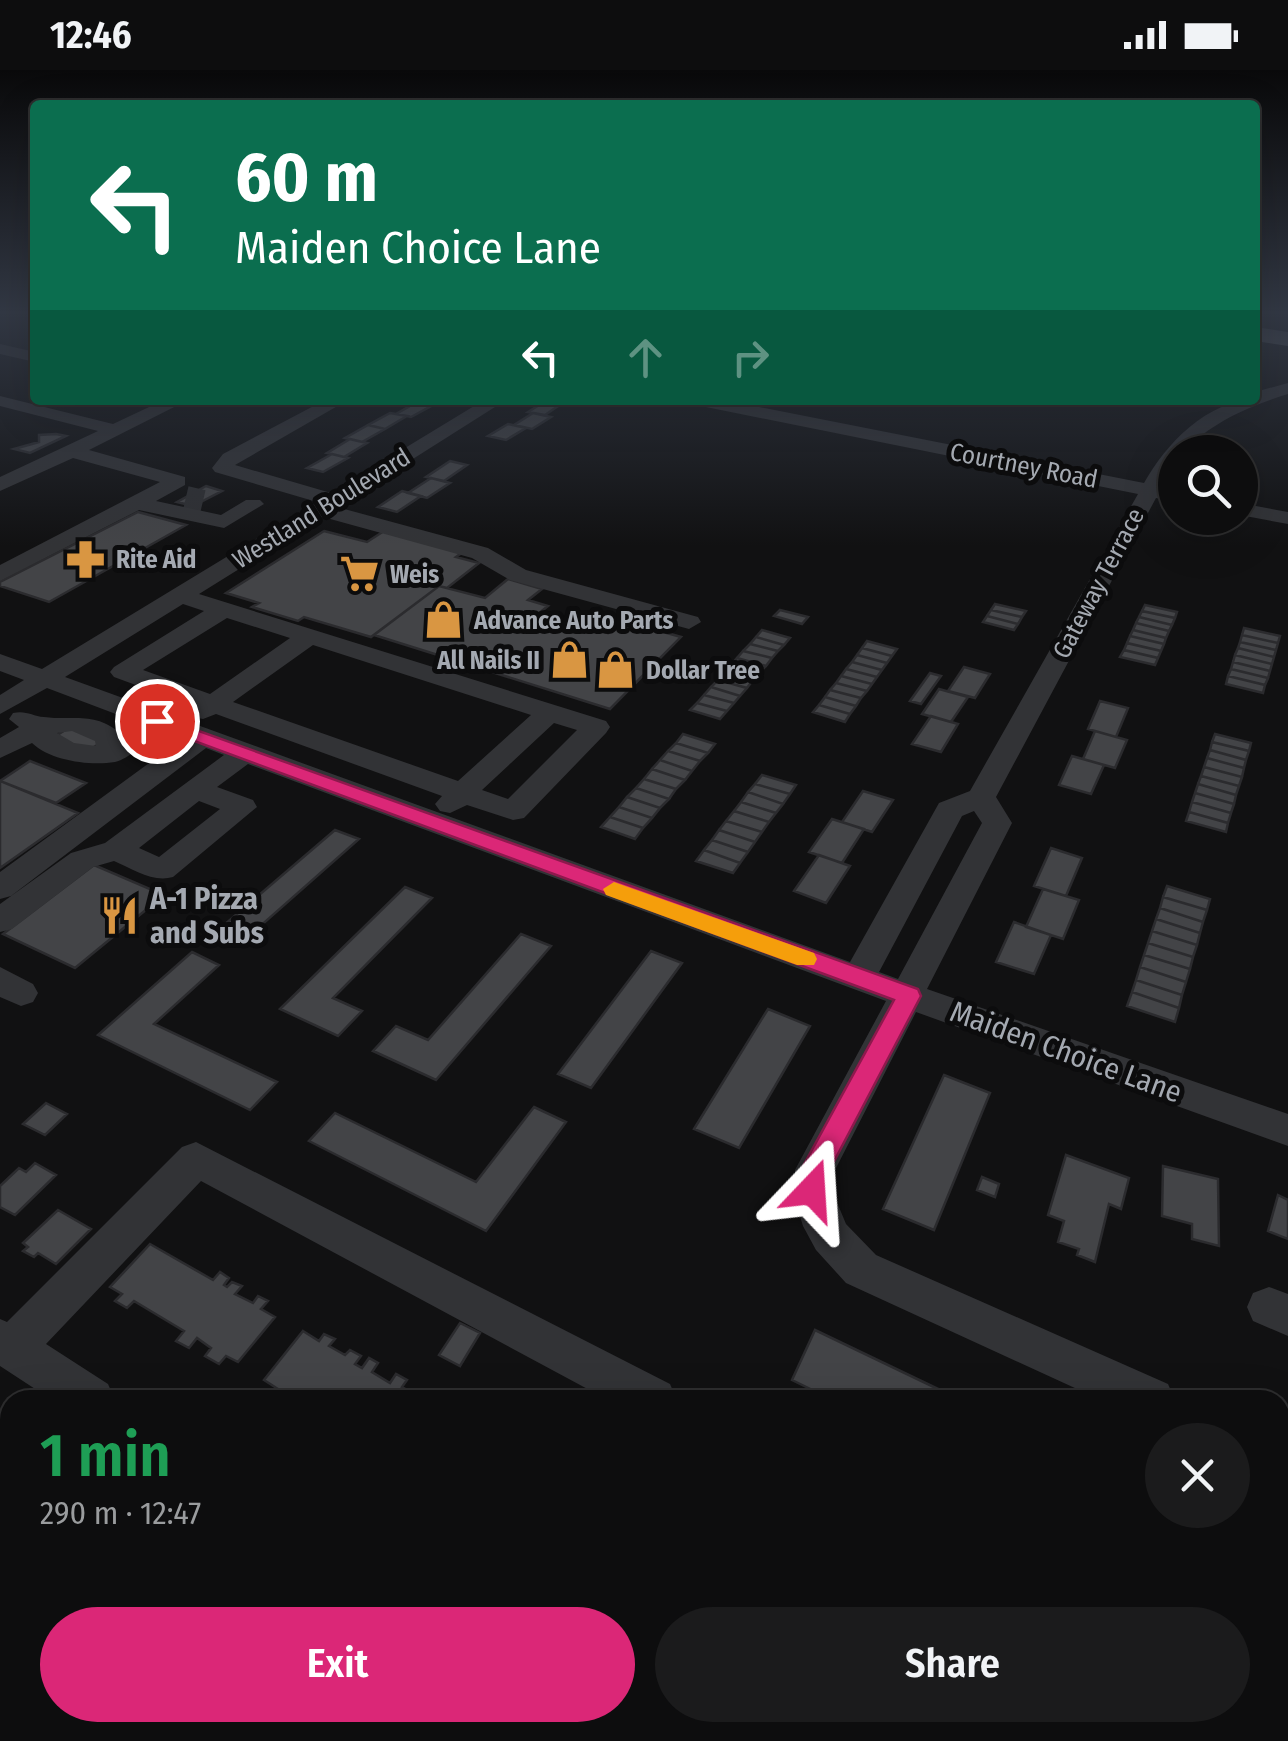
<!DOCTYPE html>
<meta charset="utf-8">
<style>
body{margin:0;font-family:"Fira Sans Condensed",sans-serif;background:#1b1b1c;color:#f1f3f6;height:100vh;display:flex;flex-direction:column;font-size:38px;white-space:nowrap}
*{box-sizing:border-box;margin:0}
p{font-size:32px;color:#9a9c9e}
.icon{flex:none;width:55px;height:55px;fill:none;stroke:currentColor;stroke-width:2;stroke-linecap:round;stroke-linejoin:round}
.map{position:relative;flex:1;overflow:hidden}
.details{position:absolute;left:0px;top:1320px;width:1290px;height:352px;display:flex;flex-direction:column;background:#0d0d0e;border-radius:30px 30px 0 0;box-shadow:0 10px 40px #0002,0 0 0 2px #2d2d2e}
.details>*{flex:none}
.hud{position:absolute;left:30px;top:30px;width:1230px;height:305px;border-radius:10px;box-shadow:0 10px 40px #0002,0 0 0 2px #2d2d2e;background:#0b6e4f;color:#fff;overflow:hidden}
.fabs{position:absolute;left:1158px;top:365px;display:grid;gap:20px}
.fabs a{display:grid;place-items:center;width:100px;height:100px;border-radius:50%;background:#0d0d0e;box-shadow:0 10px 40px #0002,0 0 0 2px #2d2d2e;font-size:50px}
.pin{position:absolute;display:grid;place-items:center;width:85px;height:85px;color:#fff;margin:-42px;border:5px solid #fff;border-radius:50%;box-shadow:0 2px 10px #0007}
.me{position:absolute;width:110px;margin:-55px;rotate:20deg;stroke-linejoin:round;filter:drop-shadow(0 0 8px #0008)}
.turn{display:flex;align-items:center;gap:35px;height:210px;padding:0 40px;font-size:45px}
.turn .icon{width:130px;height:130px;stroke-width:2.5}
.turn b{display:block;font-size:70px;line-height:85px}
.lanes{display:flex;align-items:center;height:95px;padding:0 40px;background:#0003;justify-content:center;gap:50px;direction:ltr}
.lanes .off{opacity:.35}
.round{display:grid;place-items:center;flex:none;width:105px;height:105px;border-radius:52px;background:#1b1b1c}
.overview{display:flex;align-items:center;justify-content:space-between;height:170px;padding:0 40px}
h1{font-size:60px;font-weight:600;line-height:75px;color:#1e9e55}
.action{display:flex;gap:20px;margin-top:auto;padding:20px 40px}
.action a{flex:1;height:115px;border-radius:60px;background:#db2777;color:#fff;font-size:40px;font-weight:600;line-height:115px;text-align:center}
.action a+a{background:#1b1b1c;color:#f1f3f6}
.status{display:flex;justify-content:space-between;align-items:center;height:70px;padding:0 50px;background:#0d0d0e;direction:ltr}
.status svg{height:28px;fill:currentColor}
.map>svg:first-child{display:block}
</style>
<div class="status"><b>12:46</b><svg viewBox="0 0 49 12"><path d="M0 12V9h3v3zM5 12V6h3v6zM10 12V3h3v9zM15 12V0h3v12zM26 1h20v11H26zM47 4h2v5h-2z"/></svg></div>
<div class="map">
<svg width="1288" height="1671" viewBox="0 0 1288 1671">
<rect width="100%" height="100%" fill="#111112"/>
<path fill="#434447" stroke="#2b2b2e" stroke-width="2.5" d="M 547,330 L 564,332 L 545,345 L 528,342 Z
M 417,332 L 433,335 L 411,347 L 396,344 Z
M 390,343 L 407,346 L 385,359 L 368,355 Z
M 533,343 L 551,347 L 532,359 L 514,355 Z
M 508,354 L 526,358 L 506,370 L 488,366 Z
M 368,355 L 385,359 L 362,372 L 345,368 Z
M 56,364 L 66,366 L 30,383 L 14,379 L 39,372 L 39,365 Z
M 350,369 L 367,373 L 344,387 L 327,383 Z
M 332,384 L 348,388 L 323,402 L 307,398 Z
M 450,391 L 467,395 L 444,411 L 426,407 Z
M 431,408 L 450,413 L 427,428 L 408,423 Z
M 206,416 L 222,421 L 193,436 L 177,432 Z
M 402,421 L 421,426 L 397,442 L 378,437 Z
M 138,442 L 186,455 L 49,532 L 0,516 L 0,512 Z
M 324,461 L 367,472 L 384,461 L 463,482 L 456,487 L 479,493 L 447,518 L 439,516 L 371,567 L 304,547 L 298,551 L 252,537 L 259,533 L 226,523 Z
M 508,509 L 542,519 L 528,530 L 548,536 L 538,544 L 608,563 L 621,550 L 681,567 L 610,639 L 374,565 L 439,516 L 485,528 Z
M 995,534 L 1026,541 L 1022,547 L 991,540 Z
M 1145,535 L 1177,542 L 1175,548 L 1142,541 Z
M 780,540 L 808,547 L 802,554 L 774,546 Z
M 991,540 L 1022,547 L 1018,554 L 987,546 Z
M 1142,541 L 1175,548 L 1172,555 L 1139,547 Z
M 987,546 L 1018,554 L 1014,560 L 983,552 Z
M 1139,547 L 1172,555 L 1169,561 L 1136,553 Z
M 1136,553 L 1169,561 L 1166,568 L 1133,560 Z
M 1244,558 L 1280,566 L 1278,573 L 1242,565 Z
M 762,560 L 790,568 L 784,575 L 756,567 Z
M 1133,560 L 1166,568 L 1164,574 L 1130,566 Z
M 1242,565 L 1278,573 L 1276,580 L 1240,572 Z
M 1130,566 L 1164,574 L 1161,581 L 1127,573 Z
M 756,567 L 784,575 L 778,581 L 750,574 Z
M 867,571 L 897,579 L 892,586 L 862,578 Z
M 1240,572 L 1276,580 L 1274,587 L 1238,578 Z
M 1127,573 L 1161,581 L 1158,588 L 1124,580 Z
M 750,574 L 778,581 L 772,588 L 743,581 Z
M 862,578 L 892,586 L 887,593 L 857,585 Z
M 1238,578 L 1274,587 L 1272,594 L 1235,585 Z
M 1124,580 L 1158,588 L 1155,595 L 1120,587 Z
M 743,581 L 772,588 L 766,596 L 737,588 Z
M 857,585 L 887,593 L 882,600 L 852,592 Z
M 1235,585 L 1272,594 L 1270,601 L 1233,592 Z
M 737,588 L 766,596 L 759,603 L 731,595 Z
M 852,592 L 882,600 L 877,607 L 846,599 Z
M 1233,592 L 1270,601 L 1268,608 L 1231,599 Z
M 731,595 L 759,603 L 753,610 L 724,602 Z
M 964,597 L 990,604 L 975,628 L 948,621 Z
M 846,599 L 877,607 L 872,614 L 841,606 Z
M 1231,599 L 1268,608 L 1265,615 L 1228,606 Z
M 724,602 L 753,610 L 747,618 L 718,610 Z
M 930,603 L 941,606 L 921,634 L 910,631 Z
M 841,606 L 872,614 L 867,621 L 836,613 Z
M 1228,606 L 1265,615 L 1263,623 L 1226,614 Z
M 718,610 L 747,618 L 740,626 L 711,617 Z
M 836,613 L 867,621 L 861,628 L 830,620 Z
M 711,617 L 740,626 L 734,633 L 704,625 Z
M 939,619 L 968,627 L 951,652 L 922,644 Z
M 830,620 L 861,628 L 856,636 L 825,627 Z
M 704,625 L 734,633 L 727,641 L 697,633 Z
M 825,627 L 856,636 L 850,644 L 819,635 Z
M 1100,631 L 1128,638 L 1116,667 L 1088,659 Z
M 697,633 L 727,641 L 720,649 L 690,640 Z
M 819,635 L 850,644 L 845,652 L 813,642 Z
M 931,646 L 958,654 L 941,682 L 912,674 Z
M 70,657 L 105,670 L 86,682 L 51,669 Z
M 1095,661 L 1127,670 L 1115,698 L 1083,689 Z
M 683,664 L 715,674 L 708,683 L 676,673 Z
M 1215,664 L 1251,673 L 1249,681 L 1212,672 Z
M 1212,672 L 1249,681 L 1246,690 L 1210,680 Z
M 676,673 L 708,683 L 700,691 L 668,681 Z
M 1210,680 L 1246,690 L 1244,698 L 1207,688 Z
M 668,681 L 700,691 L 692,701 L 660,690 Z
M 1072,686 L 1104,695 L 1091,724 L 1059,715 Z
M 1207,688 L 1244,698 L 1242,707 L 1204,697 Z
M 660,690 L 692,701 L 685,710 L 652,699 Z
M 30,691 L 86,713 L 56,733 L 0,711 Z
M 1204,697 L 1242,707 L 1239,716 L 1201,706 Z
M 652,699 L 685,710 L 676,719 L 644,709 Z
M 762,705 L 796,715 L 790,724 L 755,714 Z
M 1201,706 L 1239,716 L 1236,725 L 1198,714 Z
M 644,709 L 676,719 L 669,729 L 636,718 Z
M 0,711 L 78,743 L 0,798 Z
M 755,714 L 790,724 L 783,734 L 748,722 Z
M 1198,714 L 1236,725 L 1234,734 L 1195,723 Z
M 636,718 L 669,729 L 660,738 L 627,727 Z
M 863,721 L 893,730 L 872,762 L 842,752 Z
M 748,722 L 783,734 L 776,743 L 741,732 Z
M 1195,723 L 1234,734 L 1231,743 L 1192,732 Z
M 627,727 L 660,738 L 652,748 L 619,737 Z
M 741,732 L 776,743 L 769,752 L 734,741 Z
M 1192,732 L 1231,743 L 1228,753 L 1189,742 Z
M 619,737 L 652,748 L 643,758 L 610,747 Z
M 734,741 L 769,752 L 762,762 L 726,751 Z
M 1189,742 L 1228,753 L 1226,762 L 1186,751 Z
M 610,747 L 643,758 L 635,769 L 601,757 Z
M 832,749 L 864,759 L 842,793 L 809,782 Z
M 726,751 L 762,762 L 755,772 L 719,760 Z
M 335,760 L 359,769 L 248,867 L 223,856 Z
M 719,760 L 755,772 L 748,782 L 712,770 Z
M 712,770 L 748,782 L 740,793 L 704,780 Z
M 1051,778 L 1082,788 L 1066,826 L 1034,816 Z
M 704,780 L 740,793 L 733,803 L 696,791 Z
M 819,785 L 850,796 L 826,833 L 794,821 Z
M 94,795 L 164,825 L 75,898 L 3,864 Z
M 1167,816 L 1210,829 L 1207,840 L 1163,827 Z
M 405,817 L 432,828 L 333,928 L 362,941 L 338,966 L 280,939 Z
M 1043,819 L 1079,830 L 1063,869 L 1026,857 Z
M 1163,827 L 1207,840 L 1203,852 L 1160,838 Z
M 1160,838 L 1203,852 L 1200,863 L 1156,849 Z
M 1156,849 L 1200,863 L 1197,875 L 1152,861 Z
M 1014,852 L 1051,865 L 1034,904 L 996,892 Z
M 1152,861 L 1197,875 L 1193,887 L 1148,873 Z
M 521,864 L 551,876 L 436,1010 L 373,981 L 396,956 L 428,970 Z
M 1148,873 L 1193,887 L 1190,899 L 1144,885 Z
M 651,881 L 682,893 L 591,1018 L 558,1004 Z
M 192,882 L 219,895 L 154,954 L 277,1012 L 250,1040 L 98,965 Z
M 1144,885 L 1190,899 L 1186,912 L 1140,897 Z
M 1140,897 L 1186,912 L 1182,925 L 1136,910 Z
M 1136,910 L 1182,925 L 1179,938 L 1132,922 Z
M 1132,922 L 1179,938 L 1175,952 L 1127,936 Z
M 768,939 L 810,956 L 739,1078 L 694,1059 Z
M 944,1005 L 990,1023 L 934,1160 L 883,1139 Z
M 46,1033 L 67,1044 L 45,1065 L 23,1054 Z
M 534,1037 L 566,1052 L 486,1161 L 309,1071 L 335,1043 L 476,1112 Z
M 1066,1085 L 1129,1108 L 1121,1139 L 1109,1134 L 1095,1192 L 1077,1185 L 1079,1179 L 1058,1172 L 1064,1151 L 1048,1145 Z
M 35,1093 L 56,1105 L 15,1145 L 0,1137 L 0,1116 L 19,1098 L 26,1102 Z
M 1163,1096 L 1218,1109 L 1219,1176 L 1192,1169 L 1192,1154 L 1162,1146 Z
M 982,1107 L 999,1114 L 995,1127 L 977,1120 Z
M 1278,1125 L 1288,1130 L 1288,1169 L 1268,1161 Z
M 58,1140 L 91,1159 L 56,1194 L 38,1183 L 34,1187 L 23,1181 L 28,1177 L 23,1173 Z
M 150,1174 L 213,1210 L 220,1202 L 229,1208 L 224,1215 L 227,1217 L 232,1212 L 242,1216 L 235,1224 L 253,1233 L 258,1226 L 268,1231 L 261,1239 L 275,1247 L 238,1292 L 226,1286 L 219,1294 L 205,1286 L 211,1278 L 197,1268 L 189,1278 L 176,1271 L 184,1261 L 134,1231 L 127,1238 L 115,1231 L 122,1224 L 110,1217 Z
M 460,1253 L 480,1263 L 460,1296 L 439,1285 Z
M 815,1260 L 961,1330 L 833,1330 L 792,1310 Z
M 303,1261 L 319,1271 L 324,1264 L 335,1269 L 329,1276 L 345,1285 L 350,1280 L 361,1286 L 355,1294 L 362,1298 L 369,1288 L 378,1293 L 372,1302 L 390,1313 L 396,1304 L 407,1310 L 402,1317 L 419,1327 L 299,1330 L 293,1326 L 277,1330 L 272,1327 L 278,1319 L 264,1310 Z
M 10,1414 L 10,1512 L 0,1504 L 0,1425 Z
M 1280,1439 L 1288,1447 L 1288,1481 L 1280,1473 Z
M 212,1662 L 317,1662 L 311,1671 L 223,1671 Z
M 343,1662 L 365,1666 L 368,1662 L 392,1665 L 388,1671 L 338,1671 Z
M 858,1662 L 1003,1662 L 1018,1671 L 872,1671 Z"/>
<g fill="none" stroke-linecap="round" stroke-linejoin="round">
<path stroke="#2e2f32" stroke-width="22" stroke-dasharray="22 11" stroke-linecap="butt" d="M 186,427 L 203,431"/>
<path fill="#323336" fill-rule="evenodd" d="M 0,274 L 35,282 L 35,292 L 0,284 Z
M 1288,313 L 1288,324 C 1252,335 1209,353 1184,382 L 1175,382 L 1175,394 L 1162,416 L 1175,419 L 1175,431 L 1156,428 L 996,727 L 1012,753 L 927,919 L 1288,1044 L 1288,1076 L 916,942 L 835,1100 L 836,1130 L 846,1154 L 876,1185 L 1168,1314 L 1175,1330 L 1101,1330 L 846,1213 L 816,1180 L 803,1156 L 795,1130 L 795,1100 L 886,931 L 248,694 L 217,717 L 253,730 L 257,737 L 173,807 C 153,813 133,799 114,791 L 93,797 L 12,859 L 0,862 L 0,834 L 71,783 L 105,773 L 224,685 L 206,678 L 11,826 L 0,829 L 0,802 L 182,669 L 161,661 C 148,670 129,689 115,692 C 90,696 51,691 32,673 L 0,688 L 0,668 L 19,657 L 9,649 L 13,643 C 26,640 32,646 44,647 C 73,651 95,641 121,664 L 137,652 L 47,618 L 0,644 L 0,625 L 24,610 L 0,601 L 0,584 L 42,599 L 317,432 L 215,402 L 212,398 L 223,384 L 325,330 L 348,330 L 235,395 L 331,423 L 484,330 L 506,330 L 337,437 L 488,478 L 526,500 L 698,547 L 701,552 L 689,559 L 510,510 L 472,488 L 323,447 L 199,524 L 606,651 L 610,657 L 606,663 L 524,748 L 513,750 L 467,735 L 450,743 L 440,741 L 435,734 L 442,726 L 216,644 L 203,649 L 193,647 L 190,641 L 193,636 L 114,607 L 110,602 L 114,597 L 204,541 L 183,534 L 65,607 L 850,892 L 939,733 L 970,721 L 1138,424 L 696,335 L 687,330 L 724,330 L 1144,413 C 1166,374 1207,330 1255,330 L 1255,322 ZM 227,548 L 290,568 L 210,624 L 143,600 ZM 313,575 L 531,645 L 458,711 L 233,632 ZM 554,653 L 577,660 L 508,729 L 482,720 ZM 72,661 L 95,671 L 96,676 L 74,673 L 57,663 ZM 199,731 L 220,739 L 159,787 L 139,778 ZM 974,741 L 982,753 L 898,909 L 879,902 L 962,746 Z
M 0,326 L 113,354 L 164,330 L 188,330 L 89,380 L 185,407 L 185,415 L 156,431 L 221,445 L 246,430 L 260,430 L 264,434 L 224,458 L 139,440 L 0,511 L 0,495 L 160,412 L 73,388 L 0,421 L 0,407 L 98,361 L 0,336 Z
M 1240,433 L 1288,442 L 1288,454 L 1240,445 Z
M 0,897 L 33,914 L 38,923 L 33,932 L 21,936 L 0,927 Z
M 196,1072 L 670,1314 L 677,1330 L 608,1330 L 201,1111 L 46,1274 L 108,1314 L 115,1330 L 52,1330 L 0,1296 L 0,1249 L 7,1252 L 182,1077 Z
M 1269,1217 L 1288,1224 L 1288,1266 L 1253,1251 L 1247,1237 L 1253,1223 Z
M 10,1344 L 10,1398 L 0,1402 L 0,1348 Z
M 576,1662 L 642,1662 L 645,1671 L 580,1671 Z
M 719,1662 L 776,1662 L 772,1671 L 716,1671 Z
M 1181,1662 L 1237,1662 L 1238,1671 L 1182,1671 Z"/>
<path fill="#5f6267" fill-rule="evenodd" d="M 1255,257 L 1288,262 L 1288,276 L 1255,271 Z"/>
</g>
<linearGradient id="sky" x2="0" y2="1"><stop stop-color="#09090a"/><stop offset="0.51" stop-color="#323844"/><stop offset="1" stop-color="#323844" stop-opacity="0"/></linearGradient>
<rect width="1288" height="476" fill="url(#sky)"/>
<path fill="#db2777" stroke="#8e194d" stroke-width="2.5" d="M 157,646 L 918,919 L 921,926 L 829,1101 L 822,1128 L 812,1132 L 802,1128 L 798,1120 L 801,1100 L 894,930 L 151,655 L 148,651 Z"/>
<path fill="#f59e0b" d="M 614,812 L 814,883 L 817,889 L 814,895 L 797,895 L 606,825 L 603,819 Z"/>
<defs>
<symbol id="pharmacy-bare" viewBox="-9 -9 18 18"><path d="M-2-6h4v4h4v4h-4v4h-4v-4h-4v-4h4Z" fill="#d99642" stroke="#0c0c0d" stroke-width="2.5" paint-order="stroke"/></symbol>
<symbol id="supermarket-bare" viewBox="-9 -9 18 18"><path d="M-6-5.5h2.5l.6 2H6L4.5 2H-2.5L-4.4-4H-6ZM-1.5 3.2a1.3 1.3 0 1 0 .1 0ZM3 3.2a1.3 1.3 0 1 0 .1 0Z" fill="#d99642" stroke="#0c0c0d" stroke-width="2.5" paint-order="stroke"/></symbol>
<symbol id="shop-bare" viewBox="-9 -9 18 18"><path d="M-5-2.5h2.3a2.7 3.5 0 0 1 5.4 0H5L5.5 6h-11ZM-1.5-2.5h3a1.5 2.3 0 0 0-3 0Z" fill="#d99642" stroke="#0c0c0d" stroke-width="2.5" paint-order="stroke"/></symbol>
<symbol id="restaurant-bare" viewBox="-9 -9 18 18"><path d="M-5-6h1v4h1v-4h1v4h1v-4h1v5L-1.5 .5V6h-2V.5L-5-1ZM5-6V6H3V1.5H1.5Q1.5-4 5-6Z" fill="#d99642" stroke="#0c0c0d" stroke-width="2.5" paint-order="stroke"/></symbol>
</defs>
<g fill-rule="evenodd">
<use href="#pharmacy-bare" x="58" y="462" width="55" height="55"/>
<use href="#supermarket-bare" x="332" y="476" width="55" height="55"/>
<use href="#shop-bare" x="416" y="522" width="55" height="55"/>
<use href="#shop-bare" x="542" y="562" width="55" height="55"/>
<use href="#shop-bare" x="588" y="572" width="55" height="55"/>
<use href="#restaurant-bare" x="92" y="818" width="55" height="55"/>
</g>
<g text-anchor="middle" stroke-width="10" stroke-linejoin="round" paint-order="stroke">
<g font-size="25" fill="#a4a9b1" stroke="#0c0c0d">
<text transform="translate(1024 395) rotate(11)" y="9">Courtney Road</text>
<text transform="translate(321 438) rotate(-32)" y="9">Westland Boulevard</text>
<text transform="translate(1098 513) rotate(-62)" y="9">Gateway Terrace</text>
</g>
<g font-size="25" font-weight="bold" fill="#a4a9b1" stroke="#0c0c0d" text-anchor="start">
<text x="116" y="498">Rite Aid</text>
<text x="390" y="513">Weis</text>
<text x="474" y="559">Advance Auto Parts</text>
<text x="540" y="599" text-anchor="end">All Nails II</text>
<text x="646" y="609">Dollar Tree</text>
</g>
<g font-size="30" font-weight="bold" fill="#a4a9b1" stroke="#0c0c0d" text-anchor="start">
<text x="150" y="839">A-1 Pizza<tspan x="150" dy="34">and Subs</tspan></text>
</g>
<g font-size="30" fill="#a4a9b1" stroke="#0c0c0d">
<text transform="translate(1066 982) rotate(20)" y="10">Maiden Choice Lane</text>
</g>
</g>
</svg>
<div class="fabs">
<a><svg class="icon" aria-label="search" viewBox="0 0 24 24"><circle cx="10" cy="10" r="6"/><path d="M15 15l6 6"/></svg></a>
</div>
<div class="pin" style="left:157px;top:651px;background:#d93025"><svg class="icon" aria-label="arrive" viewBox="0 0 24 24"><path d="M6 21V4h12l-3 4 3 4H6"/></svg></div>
<svg class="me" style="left:812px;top:1120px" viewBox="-20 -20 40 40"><path d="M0-17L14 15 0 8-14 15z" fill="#db2777" stroke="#fff" stroke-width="4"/></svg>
<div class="hud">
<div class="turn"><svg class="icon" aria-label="left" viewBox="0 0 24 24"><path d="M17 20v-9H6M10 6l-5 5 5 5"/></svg><div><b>60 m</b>Maiden Choice Lane</div></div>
<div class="lanes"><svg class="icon" aria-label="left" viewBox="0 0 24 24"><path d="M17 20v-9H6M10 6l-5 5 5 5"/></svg><svg class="icon off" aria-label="ahead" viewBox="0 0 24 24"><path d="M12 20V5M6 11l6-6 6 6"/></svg><svg class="icon off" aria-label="right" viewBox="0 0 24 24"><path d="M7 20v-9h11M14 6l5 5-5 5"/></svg></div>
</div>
<section class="details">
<div class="overview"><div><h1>1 min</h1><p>290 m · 12:47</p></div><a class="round"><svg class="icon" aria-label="close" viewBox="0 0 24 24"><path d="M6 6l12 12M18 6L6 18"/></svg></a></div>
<div class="action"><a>Exit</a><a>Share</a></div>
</section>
</div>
